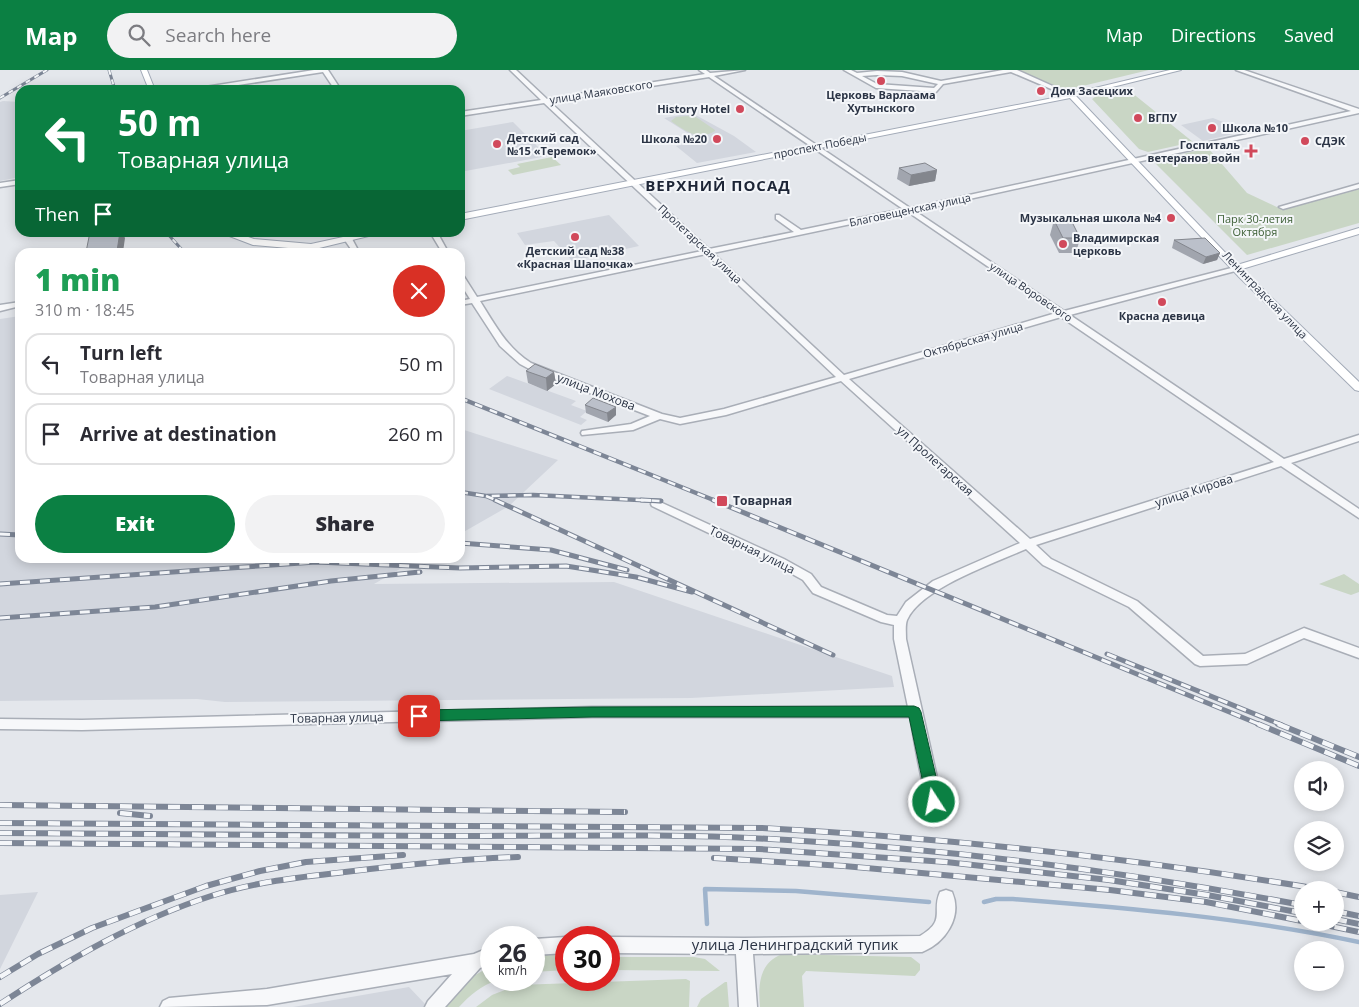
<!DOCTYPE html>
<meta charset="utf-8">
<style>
body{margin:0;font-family:"Open Sans",sans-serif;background:#f2f2f3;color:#2b2b33;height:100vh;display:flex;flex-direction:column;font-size:19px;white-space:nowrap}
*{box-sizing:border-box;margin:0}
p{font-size:16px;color:#7c7c81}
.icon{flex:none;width:28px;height:28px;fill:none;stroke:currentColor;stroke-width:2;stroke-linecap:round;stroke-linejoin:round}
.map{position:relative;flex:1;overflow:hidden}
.details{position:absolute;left:15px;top:178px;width:450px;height:315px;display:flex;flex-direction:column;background:#fff;border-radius:15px;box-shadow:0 2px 12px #0003}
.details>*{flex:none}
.guide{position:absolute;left:15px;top:15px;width:450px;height:152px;border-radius:15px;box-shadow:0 2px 12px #0003;background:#0b8043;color:#fff;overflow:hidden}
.tools{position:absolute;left:1294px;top:691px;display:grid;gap:10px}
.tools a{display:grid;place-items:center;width:50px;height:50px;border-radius:50%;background:#fff;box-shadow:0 2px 12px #0003;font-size:25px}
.speed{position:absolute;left:480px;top:856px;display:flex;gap:10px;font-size:25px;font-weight:700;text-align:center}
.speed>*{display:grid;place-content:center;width:65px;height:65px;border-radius:50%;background:#fff;box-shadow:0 2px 12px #0003;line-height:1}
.speed small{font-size:12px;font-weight:400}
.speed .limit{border:8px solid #d22;background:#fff;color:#111}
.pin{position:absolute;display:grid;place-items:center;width:42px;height:42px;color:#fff;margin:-21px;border-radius:10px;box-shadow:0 2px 8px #0006}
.me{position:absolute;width:55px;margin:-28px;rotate:349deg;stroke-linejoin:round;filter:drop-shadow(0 0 4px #0008)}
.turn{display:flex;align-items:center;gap:18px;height:105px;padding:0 20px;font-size:22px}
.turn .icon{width:65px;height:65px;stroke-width:2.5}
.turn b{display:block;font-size:35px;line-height:42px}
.then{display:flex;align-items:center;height:48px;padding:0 20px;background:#0003;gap:10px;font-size:19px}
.round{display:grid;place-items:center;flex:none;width:52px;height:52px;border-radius:26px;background:#f2f2f3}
.head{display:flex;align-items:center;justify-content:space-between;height:85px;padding:0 20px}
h1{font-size:30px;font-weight:800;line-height:38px;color:#1e9e55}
.cta{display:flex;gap:10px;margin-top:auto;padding:10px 20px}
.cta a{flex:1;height:58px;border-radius:30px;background:#0b8043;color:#fff;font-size:20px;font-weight:800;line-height:58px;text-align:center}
.cta a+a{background:#f2f2f3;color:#2b2b33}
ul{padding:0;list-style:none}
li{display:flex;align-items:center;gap:15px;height:62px;margin:0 10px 8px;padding:0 10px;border:2px solid #e1e1e2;border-radius:15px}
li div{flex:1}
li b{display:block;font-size:19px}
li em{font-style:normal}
header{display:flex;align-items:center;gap:30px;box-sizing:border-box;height:70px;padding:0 25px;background:#0b8043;color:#fff}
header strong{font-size:24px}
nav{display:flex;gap:28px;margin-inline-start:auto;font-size:18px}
.search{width:350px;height:45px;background:#f2f2f3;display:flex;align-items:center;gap:12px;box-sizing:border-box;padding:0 18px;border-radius:28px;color:#7c7c81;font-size:19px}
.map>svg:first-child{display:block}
</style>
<header>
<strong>Map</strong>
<div class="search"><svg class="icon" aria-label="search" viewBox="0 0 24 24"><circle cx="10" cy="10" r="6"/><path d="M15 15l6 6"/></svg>Search here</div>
<nav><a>Map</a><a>Directions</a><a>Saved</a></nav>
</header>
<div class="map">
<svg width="1359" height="937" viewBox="0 0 1359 937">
<rect width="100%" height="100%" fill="#e4e7ec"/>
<path fill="#d2d6de" d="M 3,31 L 20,32 L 20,107 L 0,111 L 0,32 Z
M 692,43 L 734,66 L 756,82 L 697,93 L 676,76 L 700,71 L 664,48 Z
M 1213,48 L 1246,61 L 1203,71 L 1181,55 Z
M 513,52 L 547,86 L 460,102 L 460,61 Z
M 609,145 L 639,176 L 572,191 L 554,171 L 525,175 L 517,163 Z
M 20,246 L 20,488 L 419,488 L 374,514 L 614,512 L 892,606 L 894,617 L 691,628 L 225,632 L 197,629 L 0,631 L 0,249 Z
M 507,306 L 576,331 L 571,335 L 587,341 L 580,347 L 587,350 L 581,355 L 489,319 Z
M 460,342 L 463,343 L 461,359 L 558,390 L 509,436 L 460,464 Z
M 38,822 L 0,899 L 0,825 Z
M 409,917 L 426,935 L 424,937 L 293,937 Z"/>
<path fill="#c9d6c5" d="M 1016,0 L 1149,0 L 1066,20 Z
M 1126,18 L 1193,72 L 1148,82 L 1139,79 L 1092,29 L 1101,23 Z
M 687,46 L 696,47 L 715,60 L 715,61 C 698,71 685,61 671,51 L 676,47 Z
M 1208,78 L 1247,123 L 1283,140 L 1359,119 L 1359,153 L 1247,185 L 1153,91 Z
M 552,87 L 561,95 L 513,105 L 508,100 L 520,97 L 517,94 Z
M 1344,504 L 1359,514 L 1359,522 L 1351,525 L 1319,514 Z
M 783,884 L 911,887 L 920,894 L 920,900 L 915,906 L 806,901 L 802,906 L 804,937 L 760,937 C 758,915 759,892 783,884 Z
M 538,885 L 566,885 L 566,900 L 534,902 L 534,886 Z
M 609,887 L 694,887 L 705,889 L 720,901 L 609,900 Z
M 491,896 L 491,910 L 497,910 C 481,916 470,925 459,937 L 446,937 L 470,908 Z
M 686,909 L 690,911 L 689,937 L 476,937 L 492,925 L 518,915 Z
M 725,912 L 727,912 L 729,937 L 697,937 L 701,929 Z"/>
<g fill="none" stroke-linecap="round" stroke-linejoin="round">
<path stroke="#9fb4cc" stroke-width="4.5" d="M 984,832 L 996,829 L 1013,829 C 1129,838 1245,848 1359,872
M 707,854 L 705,819 L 796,821 L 929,832"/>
<defs>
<path id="minor" d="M 314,0 L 328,0 L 341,20 L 335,20 L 323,2 L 206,20 L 200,20 L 199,18 Z
M 510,0 L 516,0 L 547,29 L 705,4 L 699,0 L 706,0 L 710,3 L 745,0 L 714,6 L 910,138 L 1351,41 L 1236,0 L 1244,0 L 1359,39 L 1359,43 L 915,141 L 1064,241 L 1239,196 L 1239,200 L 1070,245 L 1284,389 L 1359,365 L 1359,371 L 1291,393 L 1359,439 L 1359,448 L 1281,396 L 1036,475 L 1051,489 L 1137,531 L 1203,586 L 1245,584 L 1304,558 L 1359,578 L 1359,588 L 1304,568 L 1247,594 L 1200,596 L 1195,594 L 1129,537 L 1043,495 L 1026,479 C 995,493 921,518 907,550 C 905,555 906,563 906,569 L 942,730 L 948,740 L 946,745 C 942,746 939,747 935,744 C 923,733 914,666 910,647 L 592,647 L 82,660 L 0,659 L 0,649 L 82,650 L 592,637 L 908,637 L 894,569 L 894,555 L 881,552 L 813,523 L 803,510 L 776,495 L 652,436 L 651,434 L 652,432 L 660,432 L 784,489 L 811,504 L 821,517 L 887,545 L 897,546 L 906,532 L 933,511 L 1020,473 L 841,311 L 726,345 L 680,354 L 660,349 L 633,360 L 582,365 L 581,363 L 582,361 L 631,354 L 650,346 L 535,302 L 520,294 L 500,276 L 472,233 L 460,235 L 460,231 L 470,229 L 460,213 L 460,205 L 463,205 L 477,227 L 702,181 L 544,33 L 460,46 L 460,42 L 541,30 ZM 709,7 L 903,139 L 801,160 L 779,145 L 776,145 L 776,149 L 794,162 L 709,179 L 550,32 ZM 908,142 L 1056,243 L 844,305 L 713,183 ZM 706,184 L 836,307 L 724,339 L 680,348 L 662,344 L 531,293 C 507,278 495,255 480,231 ZM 1061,247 L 1274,392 L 1030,469 L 849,309 Z
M 844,0 L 851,0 L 857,3 L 877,1 L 902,2 L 941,11 L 1003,0 L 1017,0 L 1075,26 L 1070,27 L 1011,2 L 943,14 L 936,22 L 876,18 ZM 877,5 L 902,6 L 938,14 L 934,18 L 877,14 L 862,6 Z
M 20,110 L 20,114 L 0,117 L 0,113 Z
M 1359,114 L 1359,118 L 1283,139 L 1279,137 Z
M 430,162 L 437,162 L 448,182 L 442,182 Z
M 345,167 L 351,167 L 359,182 L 353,182 L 344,169 Z
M 311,175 L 314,175 L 314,179 L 292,182 L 277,182 L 281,180 Z
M 20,232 L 20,236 L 0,241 L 0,235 Z
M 946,820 L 952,822 C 963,847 945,873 922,882 L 753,884 L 757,937 L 739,937 L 736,884 L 609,883 L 609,867 L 744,868 L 920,866 C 947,850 931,842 940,822 Z
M 566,867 L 566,883 L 534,885 L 534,869 Z
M 491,877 L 491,893 L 480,898 L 445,937 L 425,937 L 428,931 L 452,904 L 267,935 L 160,937 L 163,931 L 169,928 L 267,919 L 474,884 Z"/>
<path id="major" d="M 141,0 L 147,0 L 155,20 L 149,20 Z
M 1170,0 L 1181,0 L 1076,26 L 1237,195 L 1359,158 L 1359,164 L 1242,199 L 1359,312 L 1359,321 L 1355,320 L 1239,207 L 1070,28 L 460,150 L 460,144 L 1053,28 Z
M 219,162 L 234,162 L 254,169 L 311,174 L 366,162 L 385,162 L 311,180 L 253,175 Z"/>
</defs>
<use href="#minor" stroke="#a9aeb7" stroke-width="3"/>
<use href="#major" stroke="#a3abb8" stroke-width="2"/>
<use href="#minor" fill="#f7f8fa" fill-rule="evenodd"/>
<use href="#major" fill="#fff" fill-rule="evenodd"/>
<defs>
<path id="rail-far3" d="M 109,0 L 115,20
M 0,28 L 47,0
M 166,162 L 184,182"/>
<path id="rail-far2" d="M 460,328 L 716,431
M 460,422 L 486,426 L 533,425 L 661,431
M 486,426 L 498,431"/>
<path id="rail-far1" d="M 495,430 L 833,585
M 641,430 L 661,431
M 713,430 L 1261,655
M 0,464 L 20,465
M 460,473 L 551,480 L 627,500
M 0,514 L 316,492 L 460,498 L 566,496 L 636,507 L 692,522
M 0,548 L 155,537 L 331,511 L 420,502
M 1107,584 L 1282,655"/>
<path id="rail" d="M 1258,654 L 1359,696
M 1278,654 L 1359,687
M 0,735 L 625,742
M 120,743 L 150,746
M 0,753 L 762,758 C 950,768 1139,789 1325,820
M 0,763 C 149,764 298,766 446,766 C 560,766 674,763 788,770 C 961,780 1132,803 1302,835
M 0,773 L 759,779 L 946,792 L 1109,810 L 1207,825 L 1302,843
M 714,788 L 844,796 L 1110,820 L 1206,832 L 1302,851
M 1335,822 L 1359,827
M 1335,841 L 1359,846
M 1335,849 L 1359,854
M 1311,852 L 1359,862
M 0,907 L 38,884 L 92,858 L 206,816 L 260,801 L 306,792 L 403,785
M 0,934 C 66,891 136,850 211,826 C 254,812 300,807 345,802 C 403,795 460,789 518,787"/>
</defs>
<use href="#rail-far3" stroke="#7d8696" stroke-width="3"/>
<use href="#rail-far2" stroke="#7d8696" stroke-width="4.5"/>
<use href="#rail-far1" stroke="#7d8696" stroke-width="5"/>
<use href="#rail" stroke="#7d8696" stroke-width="6"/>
<use href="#rail-far3" stroke="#f4f6f9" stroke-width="2" stroke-dasharray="5" stroke-linecap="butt"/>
<use href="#rail-far2" stroke="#f4f6f9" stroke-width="2.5" stroke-dasharray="8" stroke-linecap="butt"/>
<use href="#rail-far1" stroke="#f4f6f9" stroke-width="3" stroke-dasharray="10" stroke-linecap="butt"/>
<use href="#rail" stroke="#f4f6f9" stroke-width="4.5" stroke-dasharray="12" stroke-linecap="butt"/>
</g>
<path fill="#a1a5ae" d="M 899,98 L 937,100 L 935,111 L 909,116 L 897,109 Z
M 1054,150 L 1080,168 L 1076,183 L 1059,183 L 1050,165 Z
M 1174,170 L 1220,183 L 1217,190 L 1203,194 L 1172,178 Z
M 526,301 L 554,302 L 556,314 L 547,321 L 528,313 Z
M 585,335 L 616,337 L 616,345 L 608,352 L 586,343 Z"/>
<path fill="#83868d" d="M 937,100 L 935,111 L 909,116 L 911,105 Z
M 120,162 L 122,162 L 125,168 L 123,182 L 108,182 Z
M 1220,183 L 1217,190 L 1203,194 L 1206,187 Z
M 554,302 L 556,314 L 547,321 L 546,308 Z
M 616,337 L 616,345 L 608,352 L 607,343 Z"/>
<path fill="#bbc0ca" stroke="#83868d" d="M 925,93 L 937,100 L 911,105 L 899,98 Z
M 1054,150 L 1071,150 L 1080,168 L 1063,168 Z
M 90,162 L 120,162 L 117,181 L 108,182 L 86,182 Z
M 1205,168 L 1220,183 L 1206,187 L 1174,170 Z
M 535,294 L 554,302 L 546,308 L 526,301 Z
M 593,328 L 616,337 L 607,343 L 585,335 Z"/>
<path fill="#0b8043" stroke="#07532c" d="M 914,636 L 919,638 L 921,642 L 942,732 L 940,737 L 934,738 L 929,737 L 927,732 L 909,647 L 592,647 L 419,651 L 414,650 L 412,646 L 414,642 L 419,640 L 592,637 Z"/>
<g fill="#d1495b" stroke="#f4f6f9" stroke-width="2">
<circle cx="881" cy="11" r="5"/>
<circle cx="1041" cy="21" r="5"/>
<circle cx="740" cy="39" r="5"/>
<circle cx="1138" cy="48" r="5"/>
<circle cx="1212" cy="58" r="5"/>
<circle cx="717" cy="69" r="5"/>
<circle cx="1305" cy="71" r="5"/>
<circle cx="497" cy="74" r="5"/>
<path d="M1248.5 73.5h5v5h5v5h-5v5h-5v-5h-5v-5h5z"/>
<circle cx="1171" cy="148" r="5"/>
<circle cx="575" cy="167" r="5"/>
<circle cx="1063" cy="174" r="5"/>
<circle cx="1162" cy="232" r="5"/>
<rect x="716" y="425" width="12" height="12" rx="2.5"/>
</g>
<g text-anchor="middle" stroke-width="4" stroke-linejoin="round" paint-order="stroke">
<g font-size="11" font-weight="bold" fill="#2b3445" stroke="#f4f6f9" text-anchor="start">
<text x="1051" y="25">Дом Засецких</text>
<text x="881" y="29" text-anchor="middle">Церковь Варлаама<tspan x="881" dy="13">Хутынского</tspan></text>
<text x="730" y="43" text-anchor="end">History Hotel</text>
<text x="1148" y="52">ВГПУ</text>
<text x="1222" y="62">Школа №10</text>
<text x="507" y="72">Детский сад<tspan x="507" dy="13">№15 «Теремок»</tspan></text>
<text x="707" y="73" text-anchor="end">Школа №20</text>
<text x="1315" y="75">СДЭК</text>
<text x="1240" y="79" text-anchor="end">Госпиталь<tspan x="1240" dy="13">ветеранов войн</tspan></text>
<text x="1161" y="152" text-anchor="end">Музыкальная школа №4</text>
<text x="1073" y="172">Владимирская<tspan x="1073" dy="13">церковь</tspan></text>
<text x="575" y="185" text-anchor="middle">Детский сад №38<tspan x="575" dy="13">«Красная Шапочка»</tspan></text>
<text x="1162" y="250" text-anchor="middle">Красна девица</text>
</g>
<g font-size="11" fill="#2b3445" stroke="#f4f6f9">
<text transform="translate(601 22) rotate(-9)" y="4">улица Маяковского</text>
<text transform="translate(820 76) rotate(-11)" y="4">проспект Победы</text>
<text transform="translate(910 140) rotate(-12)" y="4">Благовещенская улица</text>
<text transform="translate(700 174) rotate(43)" y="4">Пролетарская улица</text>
<text transform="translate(1031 222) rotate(34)" y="4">улица Воровского</text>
<text transform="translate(1265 225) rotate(46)" y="4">Ленинградская улица</text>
<text transform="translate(973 270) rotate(-16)" y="4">Октябрьская улица</text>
</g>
<g font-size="11" fill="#3f6138" stroke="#f4f6f9">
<text x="1255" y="153">Парк 30-летия<tspan x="1255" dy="13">Октября</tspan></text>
</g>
<g font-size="12" fill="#2b3445" stroke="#f4f6f9">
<text transform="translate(596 322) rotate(21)" y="4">улица Мохова</text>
<text transform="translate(935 391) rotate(42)" y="4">ул Пролетарская</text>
<text transform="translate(1194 421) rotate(-18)" y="4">улица Кирова</text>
<text transform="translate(752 480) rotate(26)" y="4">Товарная улица</text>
<text transform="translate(337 648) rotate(-1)" y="4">Товарная улица</text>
</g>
<g font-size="12" font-weight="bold" fill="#2b3445" stroke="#f4f6f9" text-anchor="start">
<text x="733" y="435">Товарная</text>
</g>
<g font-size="15" font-weight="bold" letter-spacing="1" fill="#1d2536" stroke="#f4f6f9">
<text x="718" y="121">ВЕРХНИЙ ПОСАД</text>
</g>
<g font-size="15" fill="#2b3445" stroke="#f4f6f9">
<text x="795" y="880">улица Ленинградский тупик</text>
</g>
</g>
</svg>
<div class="tools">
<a><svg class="icon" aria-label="sound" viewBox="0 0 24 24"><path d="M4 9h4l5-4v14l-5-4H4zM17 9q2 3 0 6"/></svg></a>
<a><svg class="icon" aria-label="layers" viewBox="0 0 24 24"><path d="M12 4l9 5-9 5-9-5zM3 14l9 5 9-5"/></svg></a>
<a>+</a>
<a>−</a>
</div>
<div class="speed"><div>26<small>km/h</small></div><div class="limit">30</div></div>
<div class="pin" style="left:419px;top:646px;background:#d93025"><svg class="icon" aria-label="arrive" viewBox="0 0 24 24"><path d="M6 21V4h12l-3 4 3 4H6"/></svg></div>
<svg class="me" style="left:934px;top:732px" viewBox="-20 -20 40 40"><circle r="17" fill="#0b8043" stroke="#fff" stroke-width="3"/><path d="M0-11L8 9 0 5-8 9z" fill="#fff"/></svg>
<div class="guide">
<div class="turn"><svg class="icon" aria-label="left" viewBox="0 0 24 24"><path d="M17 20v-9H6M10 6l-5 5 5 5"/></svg><div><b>50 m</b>Товарная улица</div></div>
<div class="then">Then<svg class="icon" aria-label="arrive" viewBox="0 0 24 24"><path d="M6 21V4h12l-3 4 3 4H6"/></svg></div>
</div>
<section class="details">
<div class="head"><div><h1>1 min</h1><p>310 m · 18:45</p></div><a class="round" style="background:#d93025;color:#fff"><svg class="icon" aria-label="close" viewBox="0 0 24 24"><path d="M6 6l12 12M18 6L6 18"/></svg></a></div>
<ul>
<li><svg class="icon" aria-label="left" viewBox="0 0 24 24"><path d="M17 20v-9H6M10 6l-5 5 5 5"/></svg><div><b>Turn left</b><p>Товарная улица</p></div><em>50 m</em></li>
<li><svg class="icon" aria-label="arrive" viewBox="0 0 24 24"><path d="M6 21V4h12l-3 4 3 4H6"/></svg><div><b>Arrive at destination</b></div><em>260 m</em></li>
</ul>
<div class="cta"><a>Exit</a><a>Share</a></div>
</section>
</div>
